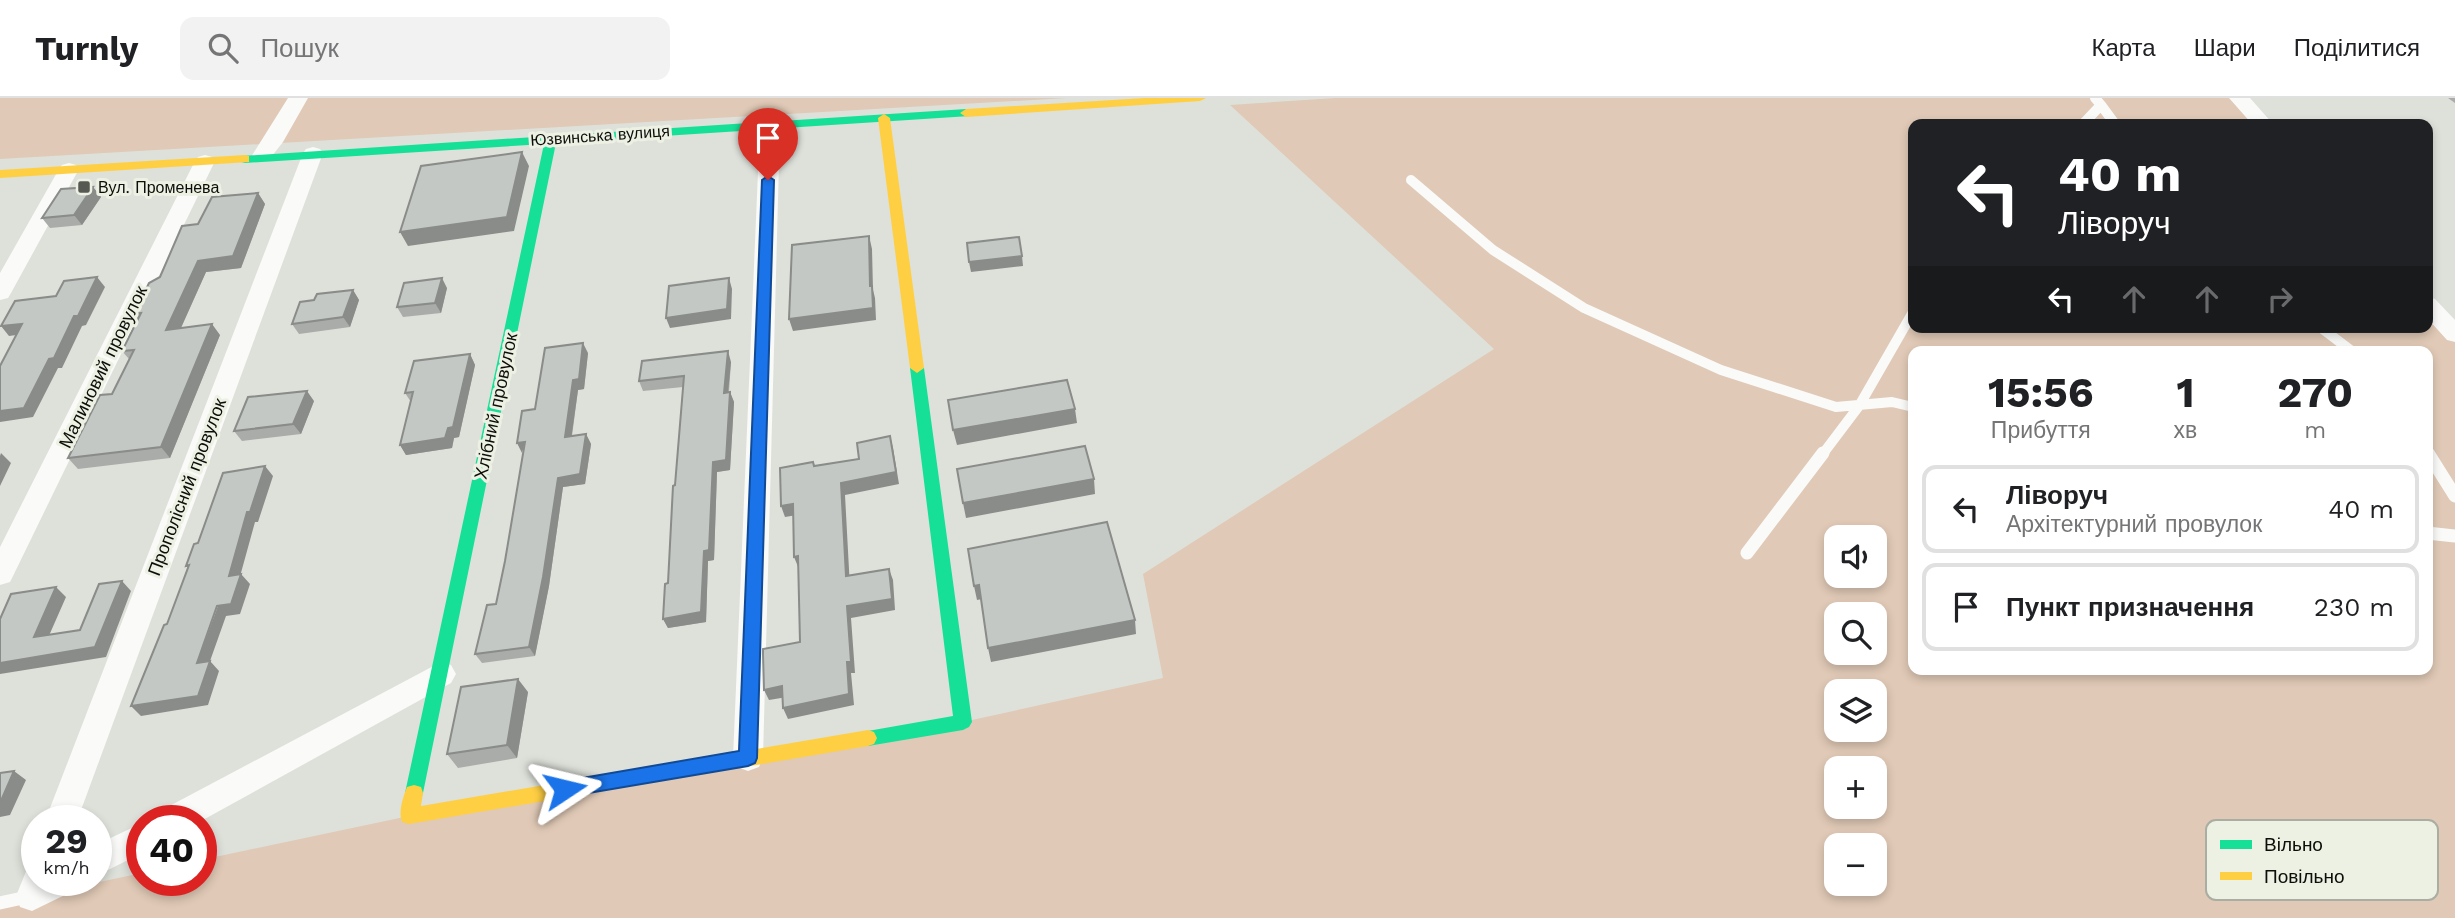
<!DOCTYPE html>
<html lang="uk">
<meta charset="utf-8">
<style>
body{margin:0;font-family:"Work Sans",sans-serif;background:#f2f2f2;color:#202124;height:100vh;display:flex;flex-direction:column;font-size:26px;white-space:nowrap}
*{box-sizing:border-box;margin:0}
p{font-size:23px;color:#757577}
.icon{flex:none;width:38px;height:38px;fill:none;stroke:currentColor;stroke-width:2;stroke-linecap:round;stroke-linejoin:round}
.map{position:relative;flex:1;overflow:hidden}
.side{position:absolute;left:1908px;top:248px;width:525px;height:329px;display:flex;flex-direction:column;background:#fff;border-radius:14px;box-shadow:0 4px 10px #0003}
.side>*{flex:none}
.guide{position:absolute;left:1908px;top:21px;width:525px;height:214px;border-radius:14px;box-shadow:0 4px 10px #0003;background:#202124;color:#fff;overflow:hidden}
.controls{position:absolute;left:1824px;top:427px;display:grid;gap:14px}
.controls a{display:grid;place-items:center;width:63px;height:63px;border-radius:14px;background:#fff;box-shadow:0 4px 10px #0003;font-size:35px}
.speed{position:absolute;left:21px;top:707px;display:flex;gap:14px;font-size:35px;font-weight:700;text-align:center}
.speed>*{display:grid;place-content:center;width:91px;height:91px;border-radius:50%;background:#fff;box-shadow:0 4px 10px #0003;line-height:1}
.speed small{font-size:18px;font-weight:400}
.speed .limit{border:10px solid #d22;background:#fff;color:#111}
.pin{position:absolute;display:grid;place-items:center;width:60px;height:60px;color:#fff;margin:-72px -30px;border-radius:50% 50% 50% 0;rotate:-45deg;box-shadow:0 0 7px #0007}
.pin .icon{rotate:45deg}
.me{position:absolute;width:77px;margin:-38px;rotate:80deg;stroke-linejoin:round;filter:drop-shadow(0 0 5px #0008)}
.turn{display:flex;align-items:center;gap:24px;height:147px;padding:0 35px;font-size:32px}
.turn .icon{width:91px;height:91px;stroke-width:2.5}
.turn b{display:block;font-size:49px;line-height:60px}
.lanes{display:flex;align-items:center;height:66px;padding:0 35px;background:#0003;justify-content:center;gap:35px;direction:ltr}
.lanes .off{opacity:.35}
.eta{display:flex;justify-content:space-evenly;align-items:center;height:119px;text-align:center}
.eta b{font-size:42px;font-weight:700;line-height:49px}
ul{padding:0;list-style:none}
li{display:flex;align-items:center;gap:21px;height:88px;margin:0 14px 10px;padding:0 21px;border:4px solid #e0e0e0;border-radius:14px}
li div{flex:1}
li b{display:block;font-size:26px}
li em{font-style:normal}
header{display:flex;align-items:center;gap:42px;box-sizing:border-box;height:98px;padding:0 35px;background:#fff;border-bottom:2px solid #e0e0e0}
header strong{font-size:33px}
nav{display:flex;gap:38px;margin-inline-start:auto;font-size:24px}
.search{width:490px;height:63px;background:#f2f2f2;display:flex;align-items:center;gap:18px;box-sizing:border-box;padding:0 24px;border-radius:14px;color:#757577;font-size:26px}
.map>svg:first-child{display:block}
</style>
<header>
<strong>Turnly</strong>
<div class="search"><svg class="icon" aria-label="search" viewBox="0 0 24 24"><circle cx="10" cy="10" r="6"/><path d="M15 15l6 6"/></svg>Пошук</div>
<nav><a>Карта</a><a>Шари</a><a>Поділитися</a></nav>
</header>
<div class="map">
<svg width="2455" height="820" viewBox="0 0 2455 820">
<rect width="100%" height="100%" fill="#dee1da"/>
<path fill="#e0c9b6" fill-rule="evenodd" d="M 0,0 L 1067,0 L 0,61 Z
M 1336,0 L 2239,0 L 2263,26 L 1913,26 L 1913,229 L 2427,229 L 2427,206 L 2455,236 L 2455,820 L 0,820 L 0,805 L 142,775 L 142,782 L 201,782 L 201,762 L 409,718 L 963,624 L 1163,580 L 1143,476 L 1494,251 L 1230,7 ZM 1913,254 L 2427,254 L 2427,572 L 1913,572 ZM 1836,439 L 1874,439 L 1874,478 L 1836,478 ZM 1836,516 L 1874,516 L 1874,555 L 1836,555 ZM 1836,593 L 1874,593 L 1874,632 L 1836,632 ZM 1836,670 L 1874,670 L 1874,709 L 1836,709 ZM 1836,747 L 1874,747 L 1874,786 L 1836,786 Z"/>
<g fill="none" stroke-linecap="round" stroke-linejoin="round">
<path stroke="#fafaf9" stroke-width="10" d="M 2101,7 L 2115,26
M 2083,26 L 2101,7 L 2095,0
M 1411,82 L 1493,152 L 1584,210 L 1721,272 L 1836,309 L 1892,304 L 1913,309
M 2320,229 L 2353,254
M 2427,353 L 2429,357
M 1822,357 L 1859,308 L 1913,214"/>
<path stroke="#fafaf9" stroke-width="13" d="M 2428,355 L 2455,398
M 2427,435 L 2455,438
M 1747,455 L 1823,355
M 0,805 L 32,798"/>
<path fill="#fafaf9" fill-rule="evenodd" d="M 288,0 L 308,0 L 283,44 L 268,63 L 254,63 L 251,59 Z
M 2229,0 L 2250,0 L 2273,26 L 2252,26 Z
M 770,21 L 777,23 L 780,27 L 763,660 L 759,669 L 748,673 L 737,669 L 733,660 L 760,27 L 763,23 Z
M 313,49 L 320,51 L 323,55 L 77,723 L 45,723 L 303,55 L 306,51 Z
M 205,57 L 212,59 L 215,63 L 14,476 L 10,484 L 0,487 L 0,449 L 195,63 L 198,59 Z
M 69,65 L 76,67 L 79,71 L 11,195 L 8,200 L 0,202 L 0,175 L 59,71 L 62,67 Z
M 2427,199 L 2435,201 L 2455,222 L 2455,244 L 2447,242 L 2427,220 Z
M 441,564 L 451,567 L 456,576 L 451,585 L 201,723 L 155,723 L 160,713 Z
M 142,725 L 142,755 L 96,778 L 96,747 Z
M 37,767 L 37,782 L 78,782 L 73,793 L 32,813 L 20,809 L 16,798 L 27,771 Z"/>
<path fill="#16e098" fill-rule="evenodd" d="M 966,11 L 970,12 L 970,18 L 556,45 L 423,695 L 421,701 L 414,703 L 407,701 L 405,695 L 544,46 L 245,65 L 241,64 L 241,58 Z
M 917,265 L 924,270 L 972,624 L 969,629 L 963,632 L 868,648 L 862,646 L 859,640 L 862,634 L 953,618 L 910,270 Z"/>
<path fill="#ffcf43" fill-rule="evenodd" d="M 1145,0 L 1206,0 L 1200,3 L 966,19 L 960,15 L 966,11 Z
M 884,16 L 890,20 L 924,270 L 917,275 L 910,270 L 878,20 Z
M 245,57 L 249,58 L 249,64 L 0,80 L 0,72 Z
M 868,632 L 874,634 L 877,640 L 874,646 L 868,648 L 409,726 L 402,724 C 398,714 403,699 407,689 L 414,687 L 421,689 L 423,695 L 421,708 Z"/>
</g>
<path fill="#a9aca9" d="M 2448,0 L 2455,0 L 2455,5 Z
M 93,89 L 101,99 L 82,127 L 50,130 L 42,120 Z
M 258,95 L 265,106 L 241,170 L 206,174 L 181,230 L 220,237 L 170,360 L 78,371 L 68,360 L 112,296 L 129,261 L 122,253 L 138,222 L 134,216 L 198,126 Z
M 447,190 L 441,215 L 403,219 L 397,209 Z
M 353,192 L 359,202 L 350,229 L 299,236 L 292,226 L 314,202 Z
M 588,255 L 584,291 L 578,292 L 572,338 L 586,336 L 591,346 L 585,386 L 563,389 L 549,488 L 535,558 L 482,565 L 475,556 L 496,506 L 535,311 Z
M 470,256 L 475,267 L 459,339 L 454,340 L 452,350 L 406,357 L 400,347 L 411,304 L 405,295 Z
M 731,264 L 729,294 L 730,294 L 734,304 L 730,372 L 717,374 L 714,462 L 708,463 L 706,524 L 668,530 L 663,521 L 668,485 L 683,289 L 643,293 L 639,283 Z
M 314,303 L 301,336 L 242,343 L 234,333 Z
M 528,594 L 517,660 L 458,670 L 447,656 Z"/>
<path fill="#898c89" d="M 522,54 L 529,68 L 514,133 L 408,148 L 400,134 Z
M 93,89 L 101,99 L 82,127 L 74,117 Z
M 258,95 L 265,106 L 241,170 L 206,174 L 175,243 L 166,232 L 198,163 Z
M 869,138 L 872,151 L 873,192 L 875,200 L 876,222 L 793,233 L 789,221 L 870,188 Z
M 1022,158 L 1023,168 L 971,174 L 969,164 Z
M 97,179 L 105,189 L 86,227 L 82,228 L 62,270 L 58,270 L 33,319 L 0,324 L 0,313 L 49,261 Z
M 442,180 L 447,190 L 441,215 L 435,205 Z
M 729,180 L 732,191 L 731,221 L 670,230 L 666,220 Z
M 353,192 L 359,202 L 350,229 L 343,219 Z
M 22,226 L 31,235 L 9,238 L 1,228 Z
M 212,226 L 220,237 L 170,360 L 161,349 Z
M 583,245 L 588,255 L 584,291 L 578,292 L 570,349 L 565,339 L 573,282 Z
M 728,253 L 731,264 L 727,305 L 724,295 Z
M 470,256 L 475,267 L 459,339 L 454,340 L 452,350 L 406,357 L 400,347 L 448,330 Z
M 307,293 L 314,303 L 301,336 L 293,326 Z
M 730,294 L 734,304 L 730,372 L 717,374 L 714,462 L 708,463 L 706,524 L 668,530 L 663,521 L 704,453 L 713,364 Z
M 1075,311 L 1077,325 L 957,347 L 953,332 Z
M 586,336 L 591,346 L 585,386 L 563,389 L 549,488 L 535,558 L 529,549 L 558,380 Z
M 890,338 L 893,350 L 899,386 L 845,397 L 850,490 L 846,478 L 841,385 Z
M 525,344 L 522,355 L 517,345 Z
M 1,355 L 11,365 L 0,388 L 0,358 Z
M 265,368 L 273,378 L 258,424 L 255,424 L 239,482 L 241,476 L 250,486 L 240,516 L 226,518 L 210,563 L 219,573 L 208,607 L 141,618 L 131,608 L 197,565 L 229,478 L 247,414 Z
M 1094,381 L 1095,396 L 966,420 L 963,405 Z
M 793,406 L 797,417 L 785,419 L 781,408 Z
M 798,458 L 799,471 L 794,459 Z
M 889,471 L 893,482 L 895,512 L 851,520 L 855,575 L 851,575 L 854,607 L 788,621 L 783,610 L 847,564 L 847,508 Z
M 122,483 L 131,493 L 106,559 L 0,576 L 0,565 L 95,549 Z
M 979,487 L 982,501 L 977,502 L 974,488 Z
M 56,489 L 66,499 L 44,549 L 34,539 Z
M 1135,522 L 1136,536 L 991,564 L 988,550 Z
M 518,581 L 528,594 L 517,660 L 507,647 Z
M 782,588 L 787,599 L 769,602 L 764,592 Z
M 14,673 L 26,682 L 10,717 L 0,719 L 0,705 Z"/>
<path fill="#c4c8c4" stroke="#898c89" stroke-width="2" d="M 522,54 L 507,119 L 400,134 L 421,68 Z
M 93,89 L 74,117 L 42,120 L 61,91 Z
M 258,95 L 233,158 L 198,163 L 166,232 L 212,226 L 161,349 L 68,360 L 100,297 L 112,296 L 134,252 L 122,253 L 141,215 L 134,216 L 149,185 L 160,179 L 182,128 L 198,126 L 212,99 Z
M 869,138 L 870,188 L 872,188 L 873,210 L 789,221 L 792,147 Z
M 1019,139 L 1022,158 L 969,164 L 967,145 Z
M 97,179 L 78,218 L 74,218 L 54,260 L 49,261 L 24,310 L 0,313 L 0,268 L 22,226 L 1,228 L 15,203 L 56,198 L 64,183 Z
M 442,180 L 435,205 L 397,209 L 404,185 Z
M 729,180 L 727,211 L 666,220 L 669,188 Z
M 353,192 L 343,219 L 292,226 L 300,204 L 314,202 L 317,196 Z
M 583,245 L 579,281 L 573,282 L 565,339 L 586,336 L 580,376 L 558,380 L 543,479 L 529,549 L 475,556 L 487,507 L 496,506 L 505,463 L 525,344 L 517,345 L 522,313 L 535,311 L 545,250 Z
M 728,253 L 724,295 L 730,294 L 726,362 L 713,364 L 709,452 L 704,453 L 701,514 L 663,521 L 665,486 L 668,485 L 673,388 L 675,387 L 684,278 L 639,283 L 642,263 Z
M 470,256 L 453,329 L 448,330 L 445,340 L 400,347 L 413,294 L 405,295 L 414,263 Z
M 1067,282 L 1075,311 L 953,332 L 948,302 Z
M 307,293 L 293,326 L 234,333 L 248,299 Z
M 890,338 L 896,374 L 841,385 L 846,478 L 889,471 L 892,501 L 847,508 L 851,564 L 847,564 L 849,596 L 783,610 L 782,588 L 764,592 L 763,557 L 763,551 L 800,544 L 798,458 L 794,459 L 793,406 L 781,408 L 780,370 L 813,364 L 814,368 L 859,361 L 857,345 Z
M 1085,348 L 1094,381 L 963,405 L 957,371 Z
M 265,368 L 250,414 L 247,414 L 229,478 L 241,476 L 231,506 L 217,508 L 197,565 L 210,563 L 198,598 L 131,608 L 164,527 L 167,526 L 189,467 L 186,468 L 194,446 L 198,445 L 223,375 Z
M 1107,424 L 1135,522 L 988,550 L 979,487 L 974,488 L 968,451 Z
M 122,483 L 95,549 L 0,565 L 0,521 L 11,496 L 56,489 L 34,539 L 80,532 L 99,486 Z
M 518,581 L 507,647 L 447,656 L 461,589 Z
M 14,673 L 0,705 L 0,675 Z"/>
<path fill="#1a73e8" stroke="#114b97" stroke-width="2" d="M 768,78 L 774,82 L 757,660 L 755,665 L 748,668 L 565,699 L 559,697 L 556,691 L 559,685 L 565,683 L 739,653 L 762,82 Z"/>
<rect fill="#565852" stroke="#edf1e4" stroke-width="2.5" x="77" y="82" width="14" height="14" rx="3.5"/>
<g text-anchor="middle" stroke-width="6" stroke-linejoin="round" paint-order="stroke">
<g font-size="16" fill="#0c0e09" stroke="#edf1e4">
<text transform="translate(600 37) rotate(-4)" y="6">Юзвинська вулиця</text>
</g>
<g font-size="16" fill="#0c0e09" stroke="#edf1e4" text-anchor="start">
<text x="98" y="95">Вул. Променева</text>
</g>
<g font-size="18" fill="#0c0e09" stroke="#edf1e4">
<text transform="translate(103 269) rotate(-64)" y="6">Малиновий провулок</text>
<text transform="translate(496 308) rotate(-78)" y="6">Хлібний провулок</text>
<text transform="translate(187 389) rotate(-69)" y="6">Прополісний провулок</text>
</g>
</g>
<rect x="2206" y="722" width="232" height="80" rx="10" fill="#edf1e4" stroke="#aaada2" stroke-width="2"/>
<rect x="2220" y="742" width="32" height="9" fill="#16e098"/>
<rect x="2220" y="774" width="32" height="8" fill="#ffcf43"/>
<g font-size="19" fill="#0c0e09">
<text x="2264" y="753">Вільно</text>
<text x="2264" y="785">Повільно</text>
</g>
</svg>
<div class="controls">
<a><svg class="icon" aria-label="sound" viewBox="0 0 24 24"><path d="M4 9h4l5-4v14l-5-4H4zM17 9q2 3 0 6"/></svg></a>
<a><svg class="icon" aria-label="search" viewBox="0 0 24 24"><circle cx="10" cy="10" r="6"/><path d="M15 15l6 6"/></svg></a>
<a><svg class="icon" aria-label="layers" viewBox="0 0 24 24"><path d="M12 4l9 5-9 5-9-5zM3 14l9 5 9-5"/></svg></a>
<a>+</a>
<a>−</a>
</div>
<div class="speed"><div>29<small>km/h</small></div><div class="limit">40</div></div>
<div class="pin" style="left:768px;top:82px;background:#d93025"><svg class="icon" aria-label="arrive" viewBox="0 0 24 24"><path d="M6 21V4h12l-3 4 3 4H6"/></svg></div>
<svg class="me" style="left:565px;top:691px" viewBox="-20 -20 40 40"><path d="M0-17L14 15 0 8-14 15z" fill="#1a73e8" stroke="#fff" stroke-width="4"/></svg>
<div class="guide">
<div class="turn"><svg class="icon" aria-label="left" viewBox="0 0 24 24"><path d="M17 20v-9H6M10 6l-5 5 5 5"/></svg><div><b>40 m</b>Ліворуч</div></div>
<div class="lanes"><svg class="icon" aria-label="left" viewBox="0 0 24 24"><path d="M17 20v-9H6M10 6l-5 5 5 5"/></svg><svg class="icon off" aria-label="ahead" viewBox="0 0 24 24"><path d="M12 20V5M6 11l6-6 6 6"/></svg><svg class="icon off" aria-label="ahead" viewBox="0 0 24 24"><path d="M12 20V5M6 11l6-6 6 6"/></svg><svg class="icon off" aria-label="right" viewBox="0 0 24 24"><path d="M7 20v-9h11M14 6l5 5-5 5"/></svg></div>
</div>
<section class="side">
<div class="eta">
<div><b>15:56</b><p>Прибуття</p></div>
<div><b>1</b><p>хв</p></div>
<div><b>270</b><p>m</p></div>
</div>
<ul>
<li><svg class="icon" aria-label="left" viewBox="0 0 24 24"><path d="M17 20v-9H6M10 6l-5 5 5 5"/></svg><div><b>Ліворуч</b><p>Архітектурний провулок</p></div><em>40 m</em></li>
<li><svg class="icon" aria-label="arrive" viewBox="0 0 24 24"><path d="M6 21V4h12l-3 4 3 4H6"/></svg><div><b>Пункт призначення</b></div><em>230 m</em></li>
</ul>
</section>
</div>
